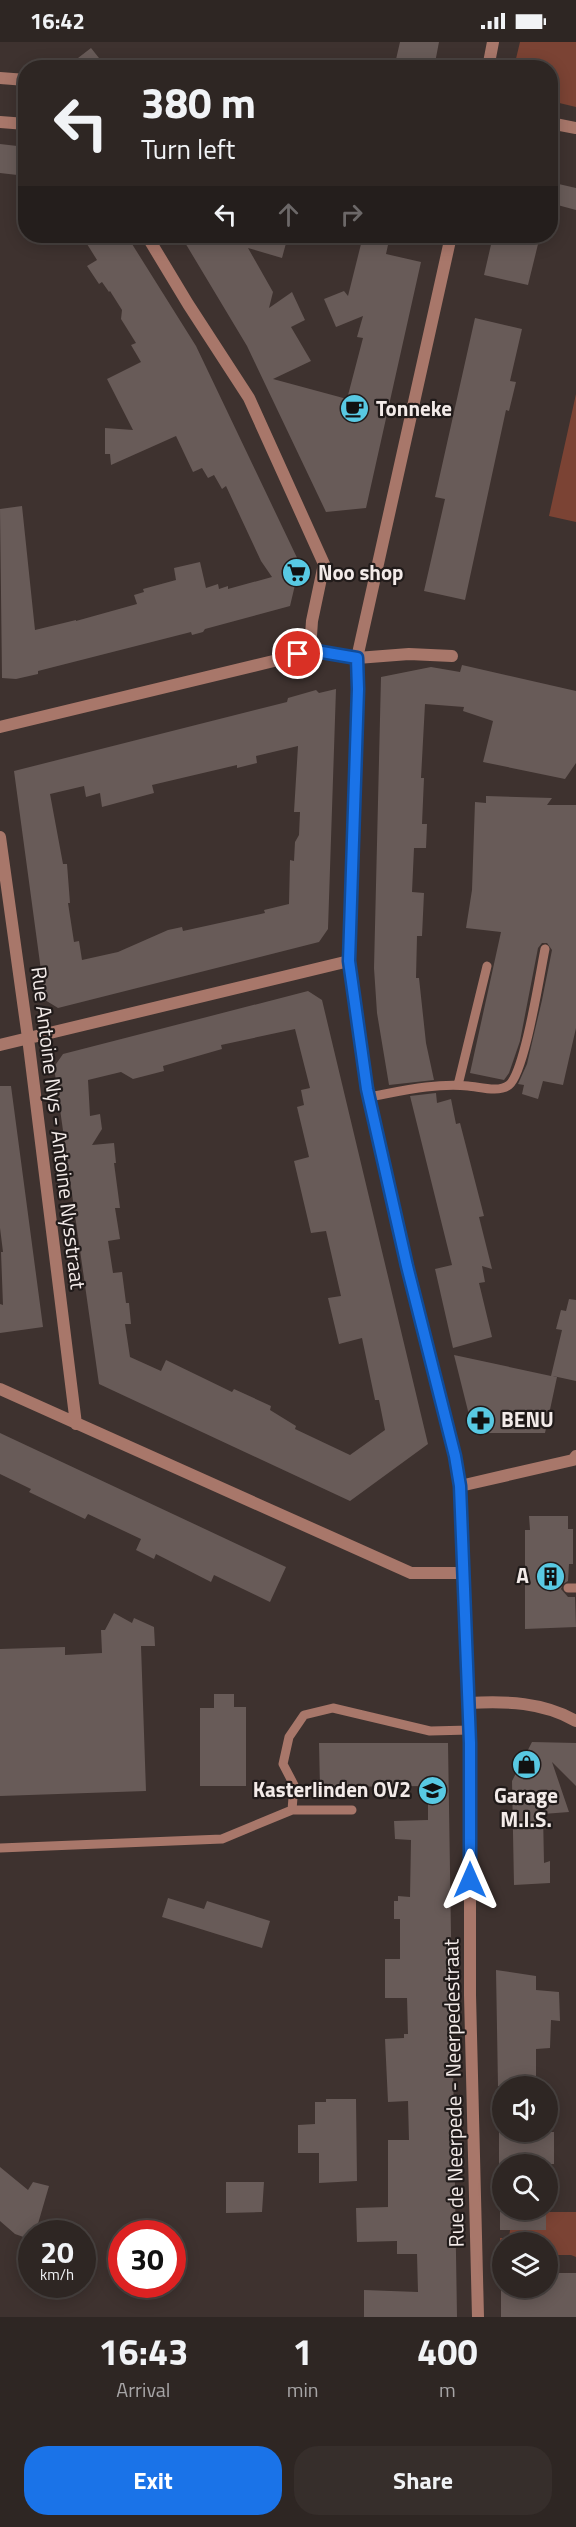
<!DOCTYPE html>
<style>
body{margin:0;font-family:"Titillium Web",sans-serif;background:#362e2b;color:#f1f3f6;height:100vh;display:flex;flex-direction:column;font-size:22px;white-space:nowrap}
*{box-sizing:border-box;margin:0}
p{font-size:20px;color:#a7a5a6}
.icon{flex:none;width:33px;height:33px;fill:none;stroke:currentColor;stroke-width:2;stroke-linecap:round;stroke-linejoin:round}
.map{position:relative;height:2275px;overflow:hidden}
.sheet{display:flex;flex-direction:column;background:#2e2623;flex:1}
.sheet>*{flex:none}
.top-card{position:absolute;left:18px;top:18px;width:540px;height:183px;border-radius:24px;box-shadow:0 3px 15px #0003,0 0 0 2px #494341;background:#2e2623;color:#f1f3f6;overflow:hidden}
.fabs{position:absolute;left:492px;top:2034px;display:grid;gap:12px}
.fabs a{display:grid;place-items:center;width:66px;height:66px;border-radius:50%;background:#2e2623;box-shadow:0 3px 15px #0003,0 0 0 2px #494341;font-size:30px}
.speed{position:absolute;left:18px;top:2178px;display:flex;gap:12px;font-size:30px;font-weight:700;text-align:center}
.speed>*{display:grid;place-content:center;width:78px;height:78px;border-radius:50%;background:#2e2623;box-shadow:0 3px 15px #0003,0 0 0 2px #494341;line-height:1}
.speed small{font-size:15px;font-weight:400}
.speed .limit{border:9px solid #d22;background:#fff;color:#111}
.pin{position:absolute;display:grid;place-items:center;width:51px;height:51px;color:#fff;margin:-26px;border:3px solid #fff;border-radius:50%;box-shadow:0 2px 6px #0007}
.me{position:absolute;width:66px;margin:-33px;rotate:0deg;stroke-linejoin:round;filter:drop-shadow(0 0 4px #0008)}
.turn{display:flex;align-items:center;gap:21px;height:126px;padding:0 24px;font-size:27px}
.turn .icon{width:78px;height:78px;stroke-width:2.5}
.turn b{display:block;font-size:42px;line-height:51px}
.lanes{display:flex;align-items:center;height:57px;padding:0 24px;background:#0003;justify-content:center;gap:30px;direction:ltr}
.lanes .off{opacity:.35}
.eta{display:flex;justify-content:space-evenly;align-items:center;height:102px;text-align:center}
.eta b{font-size:36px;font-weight:700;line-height:42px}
.action{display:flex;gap:12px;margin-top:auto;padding:12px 24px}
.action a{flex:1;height:69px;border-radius:24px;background:#1a73e8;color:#fff;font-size:24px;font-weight:700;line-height:69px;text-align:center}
.action a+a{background:#362e2b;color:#f1f3f6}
.status{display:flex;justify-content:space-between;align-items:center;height:42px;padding:0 30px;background:#2e2623;direction:ltr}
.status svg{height:16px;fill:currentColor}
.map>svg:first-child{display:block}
</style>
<div class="status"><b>16:42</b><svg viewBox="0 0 49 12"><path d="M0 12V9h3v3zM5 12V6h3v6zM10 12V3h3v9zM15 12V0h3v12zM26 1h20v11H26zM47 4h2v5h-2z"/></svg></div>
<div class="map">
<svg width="576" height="2275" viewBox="0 0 576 2275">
<rect width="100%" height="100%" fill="#3e322f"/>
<path fill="#7b4334" d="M 520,0 L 576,0 L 576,65 L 551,59 L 550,26 L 514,25 Z
M 576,352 L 576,480 L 549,474 Z
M 546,2170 L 576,2170 L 576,2215 L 571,2213 L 548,2213 L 548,2200 L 502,2200 L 502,2212 L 500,2212 L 500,2196 L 509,2196 L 510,2188 L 546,2188 Z"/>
<path fill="#685b58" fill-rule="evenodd" d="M 400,0 L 439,0 L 434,26 L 394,26 Z
M 91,6 L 107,26 L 65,26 Z
M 0,102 L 26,105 L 26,134 L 0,131 Z
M 550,140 L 576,146 L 576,168 L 550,161 Z
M 82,194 L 127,194 L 196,304 L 300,522 L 290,564 L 205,587 L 203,590 L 192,593 L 191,590 L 38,629 L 38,632 L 16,637 L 2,636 L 0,467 L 22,464 L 35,588 L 76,578 L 76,579 L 137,562 L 134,553 L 144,550 L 143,547 L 176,538 L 174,526 L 200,520 L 206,546 L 218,542 L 219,547 L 228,544 L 228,547 L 272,535 L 261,519 L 226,444 L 222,447 L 214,433 L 208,436 L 202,426 L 193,430 L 176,394 L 111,423 L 110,412 L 105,412 L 105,386 L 133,388 L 107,337 L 141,320 L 131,303 L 136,301 L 121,277 L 122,268 L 110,249 L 109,250 L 102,240 L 99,242 L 87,224 L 97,218 Z
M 181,194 L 288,194 L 282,216 L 248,206 L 273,250 L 269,266 L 292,250 L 305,278 L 291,285 L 311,319 L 273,337 L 347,357 L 363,296 L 357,295 L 363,274 L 336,285 L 324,257 L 344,249 L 348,254 L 363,194 L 390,194 L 386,212 L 421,220 L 366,466 L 326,470 L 247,304 Z
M 493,194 L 540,194 L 528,243 L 484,233 Z
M 475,276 L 522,287 L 510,339 L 516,340 L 509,369 L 506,368 L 465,558 L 424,549 L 445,457 L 435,455 Z
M 462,623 L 576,649 L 576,721 L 565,737 L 483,720 L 493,679 L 463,669 L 464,665 L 425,662 L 421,736 L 424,736 L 422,782 L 427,782 L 426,806 L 414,806 L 412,850 L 424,851 L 422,894 L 417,894 L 416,936 L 419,936 L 426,1001 L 434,1038 L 389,1043 L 377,971 L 374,926 L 381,635 L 431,625 L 460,630 Z
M 336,647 L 328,887 L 319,900 L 58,966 L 45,958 L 14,729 L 287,660 L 288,656 L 316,648 L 319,651 ZM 298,704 L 294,770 L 300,770 L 299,793 L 295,800 L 294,819 L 290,818 L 289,862 L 264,868 L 265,871 L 183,889 L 182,885 L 168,888 L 118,910 L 82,918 L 79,899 L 74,900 L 68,861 L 70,861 L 67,822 L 63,822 L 50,752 L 84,744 L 86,755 L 100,751 L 102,765 L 154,751 L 152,743 L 237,723 L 237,726 L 257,721 L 256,714 Z
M 486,754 L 552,756 L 547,763 L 576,763 L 576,986 L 563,1043 L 543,1039 L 538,1057 L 522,1052 L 524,1043 L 518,1042 L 527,1022 L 542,958 L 552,908 L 547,901 L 542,901 L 538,906 L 520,999 L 509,1031 L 504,1038 L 470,1031 L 501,890 L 466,886 L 472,848 L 475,760 L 486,761 Z
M 308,949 L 322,958 L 428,1402 L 350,1459 L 99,1342 L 54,1025 L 63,1012 ZM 295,987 L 310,1046 L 301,1048 L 304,1063 L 297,1065 L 309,1115 L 294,1119 L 311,1191 L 326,1189 L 341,1254 L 328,1256 L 339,1302 L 362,1296 L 375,1358 L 379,1358 L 385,1388 L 350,1413 L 295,1387 L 296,1384 L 270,1368 L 271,1364 L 234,1347 L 232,1350 L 166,1318 L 161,1329 L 130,1315 L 125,1282 L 131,1282 L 129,1261 L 126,1261 L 122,1230 L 113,1231 L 108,1199 L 120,1197 L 115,1166 L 120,1166 L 114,1121 L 116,1121 L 114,1101 L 92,1103 L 102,1087 L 100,1072 L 90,1074 L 88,1038 L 121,1030 L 133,1037 L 164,1029 L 163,1024 L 222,1007 L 221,1003 Z
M 0,1044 L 11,1044 L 43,1285 L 0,1291 L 0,1262 L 3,1263 L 1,1210 L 3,1210 L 0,1186 Z
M 436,1051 L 437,1061 L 451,1057 L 456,1082 L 460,1081 L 484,1174 L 479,1175 L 492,1227 L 482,1224 L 485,1240 L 479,1241 L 492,1295 L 453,1306 L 435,1227 L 452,1223 L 410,1054 Z
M 569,1257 L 576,1258 L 576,1339 L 553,1334 L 557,1335 L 545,1391 L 480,1391 L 472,1385 L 454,1313 L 551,1334 L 562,1288 L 556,1287 L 561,1268 L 566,1269 Z
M 0,1391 L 286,1525 L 270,1560 L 214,1533 L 211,1540 L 156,1512 L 154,1517 L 136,1508 L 141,1497 L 88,1472 L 85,1477 L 29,1450 L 31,1447 L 0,1432 Z
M 529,1474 L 568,1474 L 568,1487 L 573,1487 L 573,1522 L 569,1522 L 568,1539 L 563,1542 L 561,1547 L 568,1555 L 575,1555 L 576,1585 L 525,1587 L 525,1488 L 530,1488 Z
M 114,1571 L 132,1581 L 134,1576 L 154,1585 L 155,1604 L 141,1604 L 146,1749 L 0,1754 L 0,1607 L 65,1605 L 65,1613 L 102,1611 L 101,1588 L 105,1588 Z
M 214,1652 L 234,1652 L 234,1665 L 246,1665 L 246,1744 L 200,1744 L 200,1666 L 214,1666 Z
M 532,1700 L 576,1701 L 576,1744 L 552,1720 L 569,1770 L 543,1772 L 544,1821 L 550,1819 L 550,1841 L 514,1843 L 512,1739 Z
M 319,1701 L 448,1701 L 457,2275 L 364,2275 L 364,2248 L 418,2250 L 417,2212 L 397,2212 L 397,2199 L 357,2200 L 356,2166 L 388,2165 L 388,2098 L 409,2098 L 408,2059 L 388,2060 L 385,1997 L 404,1996 L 404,1992 L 408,1992 L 407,1956 L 385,1956 L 385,1917 L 400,1917 L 400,1877 L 394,1877 L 394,1859 L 398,1859 L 398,1854 L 410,1855 L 411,1798 L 395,1797 L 394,1779 L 428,1778 L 428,1744 L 320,1745 Z
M 168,1856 L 204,1867 L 207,1859 L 270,1879 L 262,1906 L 162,1875 Z
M 496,1928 L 536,1934 L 536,1948 L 559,1950 L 560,1979 L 551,1978 L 550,2006 L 536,2007 L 536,2044 L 498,2044 Z
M 326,2057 L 356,2057 L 357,2139 L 319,2141 L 319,2111 L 298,2111 L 298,2083 L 315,2082 L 315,2060 L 326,2060 Z
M 499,2090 L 554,2090 L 554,2122 L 499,2122 Z
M 0,2125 L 28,2148 L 33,2140 L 49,2144 L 35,2192 L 32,2192 L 32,2198 L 15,2192 L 0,2179 Z
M 226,2140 L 264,2140 L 262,2170 L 226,2171 Z
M 500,2168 L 546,2168 L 546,2188 L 500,2188 Z
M 548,2231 L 576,2231 L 576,2275 L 501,2275 L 501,2246 L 548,2246 Z"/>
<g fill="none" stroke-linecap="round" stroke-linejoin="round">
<path stroke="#a8776a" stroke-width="9" d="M 458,1043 L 487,924
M 369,1055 C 402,1049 434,1041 468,1044 C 480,1045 499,1051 509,1043 C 525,1030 540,931 545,907
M 568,1546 L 576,1546
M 292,1768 L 352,1768
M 0,1806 L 222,1797 L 292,1768 L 294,1743 L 283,1722 L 289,1695 L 304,1673 L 333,1666 L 430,1689 L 470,1688"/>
<path stroke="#a8776a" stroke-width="12" d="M 357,616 L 409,612 L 452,614"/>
<path stroke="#a8776a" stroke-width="12" d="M 488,26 L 493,0
M 0,36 L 26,38
M 0,80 L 26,82
M 550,81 L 576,86
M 147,194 L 188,262 L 249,356 L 324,522 L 312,579 L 310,608
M 451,194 L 357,616 L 358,647 L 349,919 L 367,1047 L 407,1224 L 455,1414 L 460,1444 L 470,1701 L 470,1953 L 478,2275
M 0,685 L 286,616 L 310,608 L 357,616
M 0,795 L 28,996 L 76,1382
M 0,1003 L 349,919
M 0,1347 L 411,1531 L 464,1531
M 460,1444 L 573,1418 L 576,1414
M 469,1661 C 506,1659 543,1660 576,1679"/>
</g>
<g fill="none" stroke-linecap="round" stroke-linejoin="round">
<defs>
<path id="route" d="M 298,612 L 310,608 L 357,616 L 358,647 L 349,919 L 367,1047 L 407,1224 L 455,1414 L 460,1444 L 470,1701 L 470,1838"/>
</defs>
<use href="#route" stroke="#114b97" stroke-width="15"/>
<use href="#route" stroke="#1a73e8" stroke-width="10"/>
</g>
<defs>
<symbol id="cafe-disc" viewBox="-11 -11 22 22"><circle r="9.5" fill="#58c9e3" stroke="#211b1a"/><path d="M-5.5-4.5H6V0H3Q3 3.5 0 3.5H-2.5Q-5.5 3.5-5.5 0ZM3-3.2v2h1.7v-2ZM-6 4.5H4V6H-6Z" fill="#111"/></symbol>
<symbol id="supermarket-disc" viewBox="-11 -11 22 22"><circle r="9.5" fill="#58c9e3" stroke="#211b1a"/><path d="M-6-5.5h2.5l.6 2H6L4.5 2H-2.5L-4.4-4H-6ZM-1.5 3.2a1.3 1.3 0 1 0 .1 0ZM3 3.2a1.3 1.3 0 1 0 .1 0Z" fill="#111"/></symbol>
<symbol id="pharmacy-disc" viewBox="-11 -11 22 22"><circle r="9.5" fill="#58c9e3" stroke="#211b1a"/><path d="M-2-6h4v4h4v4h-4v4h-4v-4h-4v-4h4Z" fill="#111"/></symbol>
<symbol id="building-disc" viewBox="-11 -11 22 22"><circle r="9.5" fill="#58c9e3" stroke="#211b1a"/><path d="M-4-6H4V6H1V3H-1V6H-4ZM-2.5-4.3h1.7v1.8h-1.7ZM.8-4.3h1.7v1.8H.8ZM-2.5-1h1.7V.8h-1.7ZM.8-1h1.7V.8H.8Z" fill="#111"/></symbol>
<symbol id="shop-disc" viewBox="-11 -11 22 22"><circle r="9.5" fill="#58c9e3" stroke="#211b1a"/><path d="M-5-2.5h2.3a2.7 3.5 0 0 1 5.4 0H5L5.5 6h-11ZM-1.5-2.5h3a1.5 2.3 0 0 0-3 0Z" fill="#111"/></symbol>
<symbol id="school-disc" viewBox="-11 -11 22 22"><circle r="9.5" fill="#58c9e3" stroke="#211b1a"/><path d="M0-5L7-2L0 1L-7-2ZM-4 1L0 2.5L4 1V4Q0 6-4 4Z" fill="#111"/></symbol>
</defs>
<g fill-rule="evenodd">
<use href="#cafe-disc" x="338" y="350" width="33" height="33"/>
<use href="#supermarket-disc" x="280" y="514" width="33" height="33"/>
<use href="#pharmacy-disc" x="464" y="1362" width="33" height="33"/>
<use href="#building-disc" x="534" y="1518" width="33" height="33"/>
<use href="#shop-disc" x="510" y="1706" width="33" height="33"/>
<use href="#school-disc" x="416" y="1732" width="33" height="33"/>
</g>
<g text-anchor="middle" stroke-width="4.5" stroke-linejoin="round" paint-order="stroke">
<g font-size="21" font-weight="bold" fill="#f3ebe9" stroke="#211b1a" text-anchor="start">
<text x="376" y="374">Tonneke</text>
<text x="318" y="538">Noo shop</text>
<text x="501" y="1385">BENU</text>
<text x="529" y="1541" text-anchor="end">A</text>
<text x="411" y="1755" text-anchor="end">Kasterlinden OV2</text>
<text x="526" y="1761" text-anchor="middle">Garage<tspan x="526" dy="24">M.I.S.</tspan></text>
</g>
<g font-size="21" fill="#f3ebe9" stroke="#211b1a">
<text transform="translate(58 1086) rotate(83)" y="7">Rue Antoine Nys - Antoine Nysstraat</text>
<text transform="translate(454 2051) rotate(-91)" y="7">Rue de Neerpede - Neerpedestraat</text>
</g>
</g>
</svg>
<div class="fabs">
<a><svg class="icon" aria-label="sound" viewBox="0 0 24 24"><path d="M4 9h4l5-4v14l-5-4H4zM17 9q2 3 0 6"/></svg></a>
<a><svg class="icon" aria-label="search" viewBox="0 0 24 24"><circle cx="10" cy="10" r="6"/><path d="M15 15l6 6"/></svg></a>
<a><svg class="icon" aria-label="layers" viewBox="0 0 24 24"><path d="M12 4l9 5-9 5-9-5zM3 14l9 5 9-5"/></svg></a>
</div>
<div class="speed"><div>20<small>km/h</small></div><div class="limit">30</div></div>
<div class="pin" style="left:298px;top:612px;background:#d93025"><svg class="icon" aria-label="arrive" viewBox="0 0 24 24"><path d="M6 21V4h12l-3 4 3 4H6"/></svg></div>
<svg class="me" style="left:470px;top:1838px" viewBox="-20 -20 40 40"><path d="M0-17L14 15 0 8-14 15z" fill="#1a73e8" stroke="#fff" stroke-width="4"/></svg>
<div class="top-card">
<div class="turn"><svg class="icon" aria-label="left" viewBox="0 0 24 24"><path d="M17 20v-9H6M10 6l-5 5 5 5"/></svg><div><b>380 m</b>Turn left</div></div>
<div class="lanes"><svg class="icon" aria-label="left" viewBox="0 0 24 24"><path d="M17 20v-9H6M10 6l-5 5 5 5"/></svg><svg class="icon off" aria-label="ahead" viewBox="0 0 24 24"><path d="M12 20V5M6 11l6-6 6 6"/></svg><svg class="icon off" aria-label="right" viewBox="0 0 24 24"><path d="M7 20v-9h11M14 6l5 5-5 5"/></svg></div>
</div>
</div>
<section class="sheet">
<div class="eta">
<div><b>16:43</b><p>Arrival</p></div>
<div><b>1</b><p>min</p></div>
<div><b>400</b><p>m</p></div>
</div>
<div class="action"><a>Exit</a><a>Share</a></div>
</section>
